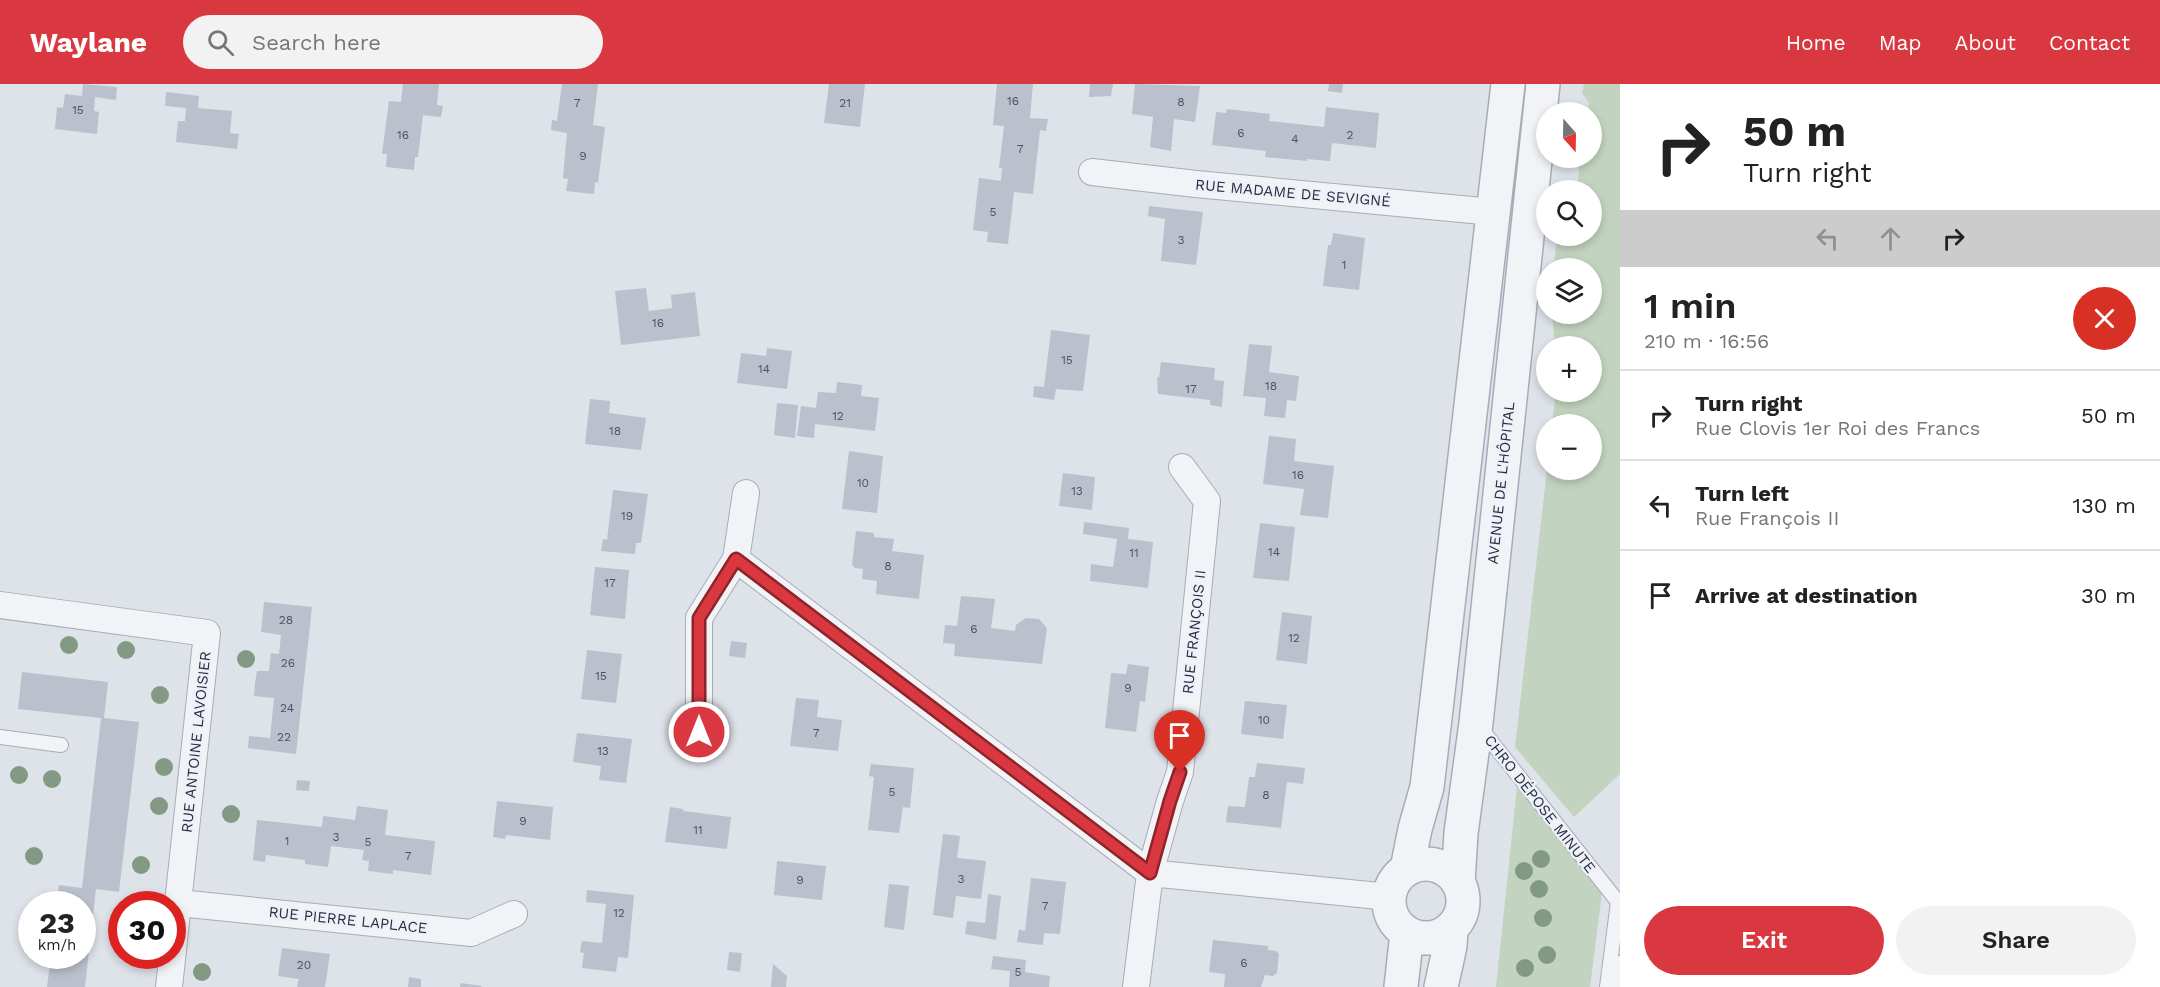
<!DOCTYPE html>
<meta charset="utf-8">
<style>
body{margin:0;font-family:"Work Sans",sans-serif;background:#f2f2f2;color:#222;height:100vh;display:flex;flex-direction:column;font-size:22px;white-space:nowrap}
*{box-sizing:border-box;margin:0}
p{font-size:20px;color:#767676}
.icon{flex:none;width:33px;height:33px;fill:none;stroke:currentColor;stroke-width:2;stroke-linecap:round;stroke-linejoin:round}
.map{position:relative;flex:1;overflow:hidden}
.panel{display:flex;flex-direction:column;background:#fff;width:540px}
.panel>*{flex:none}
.hud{background:#fff;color:#222;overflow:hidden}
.needle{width:39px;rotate:160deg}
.buttons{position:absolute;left:1536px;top:18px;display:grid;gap:12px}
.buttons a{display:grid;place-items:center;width:66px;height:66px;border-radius:50%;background:#fff;box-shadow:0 3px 9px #0003;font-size:30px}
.speed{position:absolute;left:18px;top:807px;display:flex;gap:12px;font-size:30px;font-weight:700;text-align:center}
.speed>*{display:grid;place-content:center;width:78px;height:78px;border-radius:50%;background:#fff;box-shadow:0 3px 9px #0003;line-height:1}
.speed small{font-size:15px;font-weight:400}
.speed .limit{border:9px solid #d22;background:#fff;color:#111}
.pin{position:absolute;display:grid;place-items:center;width:51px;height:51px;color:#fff;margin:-62px -26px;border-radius:50% 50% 50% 0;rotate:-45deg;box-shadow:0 0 6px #0007}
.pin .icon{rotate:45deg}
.me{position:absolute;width:66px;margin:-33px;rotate:0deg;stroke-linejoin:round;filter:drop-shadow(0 0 4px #0008)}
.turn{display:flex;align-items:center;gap:21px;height:126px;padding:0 24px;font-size:27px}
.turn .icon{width:78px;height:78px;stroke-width:2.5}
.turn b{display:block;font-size:42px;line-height:51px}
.lanes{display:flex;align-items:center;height:57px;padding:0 24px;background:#0003;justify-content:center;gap:30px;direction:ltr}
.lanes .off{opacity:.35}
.round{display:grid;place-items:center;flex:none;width:63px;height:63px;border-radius:32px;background:#f2f2f2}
.head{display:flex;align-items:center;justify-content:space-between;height:102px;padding:0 24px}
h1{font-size:36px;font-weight:600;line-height:45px}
.cta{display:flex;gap:12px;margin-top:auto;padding:12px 24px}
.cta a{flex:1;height:69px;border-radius:36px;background:#da3841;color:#fff;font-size:24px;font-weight:600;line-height:69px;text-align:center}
.cta a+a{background:#f2f2f2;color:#222}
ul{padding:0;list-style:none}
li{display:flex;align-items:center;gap:18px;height:90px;padding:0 24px;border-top:2px solid #e0e0e0}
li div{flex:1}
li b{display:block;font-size:22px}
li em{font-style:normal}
header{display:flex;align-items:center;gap:36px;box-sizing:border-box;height:84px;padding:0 30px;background:#da3841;color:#fff}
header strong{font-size:28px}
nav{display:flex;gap:33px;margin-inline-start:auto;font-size:21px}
.search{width:420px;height:54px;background:#f2f2f2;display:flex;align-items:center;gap:15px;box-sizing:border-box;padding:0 21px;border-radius:33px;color:#767676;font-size:22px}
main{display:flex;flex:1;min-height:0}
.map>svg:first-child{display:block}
</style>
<header>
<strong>Waylane</strong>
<div class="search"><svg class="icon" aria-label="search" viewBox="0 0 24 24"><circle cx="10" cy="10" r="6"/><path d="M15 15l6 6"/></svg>Search here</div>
<nav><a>Home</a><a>Map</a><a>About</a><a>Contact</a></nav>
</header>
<main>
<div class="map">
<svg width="1620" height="903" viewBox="0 0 1620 903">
<rect width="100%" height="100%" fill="#dee2e9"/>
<path fill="#c2d4bf" d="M 1584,0 L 1620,0 L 1620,690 L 1574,733 L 1515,663 L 1547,386 L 1592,386 L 1592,340 L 1552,340 L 1556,308 L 1592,308 L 1592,262 L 1555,262 L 1552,230 L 1592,230 L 1592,184 L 1554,184 L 1557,152 L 1592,152 L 1592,106 L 1577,106 L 1580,74 L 1592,74 L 1592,28 L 1588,28 L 1589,19 L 1582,9 Z
M 1517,703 L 1602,809 L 1590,903 L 1496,903 Z"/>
<path fill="#bbc0cd" d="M 83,0 L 117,3 L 116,16 L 95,13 L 94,27 L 99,28 L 97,50 L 55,45 L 57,23 L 63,24 L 65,10 L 82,12 Z
M 403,0 L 439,0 L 437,21 L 443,22 L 441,33 L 423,31 L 418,73 L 415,73 L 414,86 L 386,83 L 387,70 L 382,70 L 389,17 L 401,18 Z
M 562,0 L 598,0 L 593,41 L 605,43 L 598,99 L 595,98 L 594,110 L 566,107 L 568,95 L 563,94 L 567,49 L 551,46 L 552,36 L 557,37 Z
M 829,0 L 865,0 L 860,43 L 824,39 Z
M 997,0 L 1033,0 L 1030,34 L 1048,35 L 1046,47 L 1040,46 L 1033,110 L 1014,108 L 1008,160 L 987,158 L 988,148 L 973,146 L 979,94 L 1001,97 L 1002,84 L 999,84 L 1004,42 L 993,41 Z
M 1090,0 L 1113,0 L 1111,12 L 1089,13 Z
M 1135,0 L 1200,2 L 1195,38 L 1174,35 L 1171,67 L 1150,63 L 1153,33 L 1132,30 Z
M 1329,0 L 1343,0 L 1342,9 L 1328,7 Z
M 166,8 L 199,12 L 198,24 L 232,27 L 230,49 L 239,50 L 237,65 L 176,58 L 178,37 L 185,37 L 186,24 L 165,22 Z
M 1326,23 L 1379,29 L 1376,64 L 1332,59 L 1330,77 L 1307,75 L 1307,77 L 1265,73 L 1266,67 L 1212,61 L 1216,28 L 1226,29 L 1227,25 L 1270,30 L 1269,37 L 1324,43 Z
M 1149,122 L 1203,128 L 1196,181 L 1161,177 L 1165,135 L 1148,132 Z
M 1333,149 L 1365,154 L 1359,206 L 1323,202 L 1328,161 L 1331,161 Z
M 646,204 L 649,227 L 672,224 L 671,211 L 695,208 L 700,252 L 621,261 L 615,207 Z
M 1051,246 L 1090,251 L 1083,307 L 1056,305 L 1054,316 L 1033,313 L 1034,302 L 1044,303 Z
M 1249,260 L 1272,262 L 1269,288 L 1299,292 L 1296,317 L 1287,316 L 1285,334 L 1264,332 L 1266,314 L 1243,312 Z
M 767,264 L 792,267 L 787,305 L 737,299 L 741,269 L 766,272 Z
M 1161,278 L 1215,284 L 1214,296 L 1224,297 L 1222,323 L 1210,321 L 1210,316 L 1158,310 L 1157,293 L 1159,294 Z
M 837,298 L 862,301 L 861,312 L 879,314 L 875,347 L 815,340 L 814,354 L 797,352 L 801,322 L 816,324 L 818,308 L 836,309 Z
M 590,315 L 610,317 L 609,329 L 646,334 L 641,366 L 585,360 Z
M 777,319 L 798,321 L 795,354 L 774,351 Z
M 1269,352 L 1296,355 L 1294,377 L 1334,382 L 1328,434 L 1300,431 L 1304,405 L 1263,400 Z
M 849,367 L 883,372 L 877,429 L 842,425 Z
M 1063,389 L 1095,393 L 1092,426 L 1059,422 Z
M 613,406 L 648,410 L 641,459 L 636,459 L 635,470 L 601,467 L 603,455 L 607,456 Z
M 1084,438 L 1129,444 L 1128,455 L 1153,458 L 1148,504 L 1090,497 L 1091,480 L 1113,483 L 1117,455 L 1083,450 Z
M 1260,439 L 1295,443 L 1289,497 L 1253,494 Z
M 856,447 L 874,449 L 874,453 L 894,455 L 892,467 L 924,471 L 919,515 L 876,510 L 877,497 L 862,495 L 863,485 L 855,484 L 852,481 Z
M 595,483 L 629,486 L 625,535 L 590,531 Z
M 961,512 L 995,515 L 991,544 L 1015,547 L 1016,541 L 1026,534 L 1039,535 L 1047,544 L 1042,580 L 954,572 L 955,560 L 943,559 L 945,541 L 957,542 Z
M 264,518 L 312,523 L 296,670 L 248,664 L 249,652 L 270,654 L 274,614 L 254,612 L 255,599 L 257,587 L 269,587 L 271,569 L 279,570 L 281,551 L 261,548 Z
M 1282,528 L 1312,532 L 1307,580 L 1276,576 Z
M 731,557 L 747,559 L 745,574 L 729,572 Z
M 587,566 L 622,570 L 616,619 L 581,615 Z
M 1128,580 L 1149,583 L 1145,618 L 1140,617 L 1136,648 L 1105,644 L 1111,589 L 1126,590 Z
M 22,588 L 108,598 L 104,634 L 139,638 L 119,808 L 96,805 L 85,903 L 47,903 L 51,872 L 82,872 L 82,820 L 56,820 L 59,801 L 82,804 L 101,634 L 18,625 Z
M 796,614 L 819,616 L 817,633 L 842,636 L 838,667 L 790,662 Z
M 1245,617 L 1287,621 L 1283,655 L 1241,650 Z
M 577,649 L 632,655 L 626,699 L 599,696 L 601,682 L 573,678 Z
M 1257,679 L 1305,684 L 1303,700 L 1287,698 L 1281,744 L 1226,738 L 1228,722 L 1245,723 L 1249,693 L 1255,693 Z
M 871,680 L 914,684 L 910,724 L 903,723 L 899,749 L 868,746 L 874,693 L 869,692 Z
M 297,696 L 310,697 L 309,707 L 296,706 Z
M 497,717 L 553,723 L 550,756 L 506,751 L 505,755 L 493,753 Z
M 357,722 L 388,726 L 385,751 L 435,757 L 431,791 L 393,786 L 393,790 L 368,787 L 369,777 L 362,776 L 364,766 L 331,762 L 328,783 L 305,780 L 305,776 L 266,771 L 265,778 L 253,776 L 257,736 L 322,743 L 323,732 L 355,736 Z
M 670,723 L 683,725 L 683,727 L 731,733 L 727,765 L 665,758 Z
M 943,750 L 960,752 L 957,774 L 986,777 L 981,815 L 956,812 L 953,834 L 933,831 Z
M 777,777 L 826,782 L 822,816 L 774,811 Z
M 1031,794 L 1066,798 L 1060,850 L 1044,849 L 1043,861 L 1017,858 L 1019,845 L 1025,847 Z
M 889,800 L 909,802 L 904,846 L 884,843 Z
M 587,806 L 634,811 L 628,874 L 618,873 L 616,888 L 582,884 L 584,869 L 580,868 L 582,857 L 602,859 L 606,820 L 586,818 Z
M 988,810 L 1001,812 L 996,856 L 965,850 L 967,837 L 985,839 Z
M 1213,856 L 1268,862 L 1268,866 L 1276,867 L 1279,870 L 1277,889 L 1273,892 L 1265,891 L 1261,903 L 1224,903 L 1225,890 L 1209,888 Z
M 282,864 L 330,870 L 325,903 L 297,903 L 299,895 L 278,892 Z
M 729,868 L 742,869 L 740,888 L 727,886 Z
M 993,872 L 1026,876 L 1025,888 L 1050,892 L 1049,903 L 1009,903 L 1010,887 L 991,885 Z
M 773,880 L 787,892 L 786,903 L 771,903 Z
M 409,893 L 421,895 L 421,903 L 408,903 Z
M 461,899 L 482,902 L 481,903 L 460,903 Z"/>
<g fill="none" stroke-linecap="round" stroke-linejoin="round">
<defs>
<path id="service" d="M 1479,642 L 1618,818 L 1607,903
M 0,653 L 61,661
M 1617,903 L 1620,879"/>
<path id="minor" d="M 1092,88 L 1196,100 L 1493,128
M 736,475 L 1150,789 L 1389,813
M 0,521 L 207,549 L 169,903
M 699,648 L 699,534 L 736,475 L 746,409
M 179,819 L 471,849 L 514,830
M 1136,903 L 1150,789 L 1170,717 L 1180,688 L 1207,417 L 1182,383"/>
<path id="tertiary" d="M1389 817a37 37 0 1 1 74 0a37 37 0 1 1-74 0Z
M 1407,785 L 1415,745 L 1427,703 L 1508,0
M 1458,799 L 1461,749 L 1476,639 L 1543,0
M 1401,903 L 1407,849
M 1441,903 L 1450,862 L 1451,844"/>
</defs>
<use href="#service" stroke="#a7acb7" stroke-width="16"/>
<use href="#minor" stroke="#a7acb7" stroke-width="28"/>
<use href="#tertiary" stroke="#a7acb7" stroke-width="36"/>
<use href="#service" stroke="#f2f3f7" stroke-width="14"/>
<use href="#minor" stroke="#f2f3f7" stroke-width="26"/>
<use href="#tertiary" stroke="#f2f3f7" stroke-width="33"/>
</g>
<g fill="#829a84">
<circle cx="69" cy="561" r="9"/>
<circle cx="126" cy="566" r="9"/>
<circle cx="246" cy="575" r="9"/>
<circle cx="160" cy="611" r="9"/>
<circle cx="164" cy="683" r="9"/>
<circle cx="19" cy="691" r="9"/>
<circle cx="52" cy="695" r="9"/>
<circle cx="159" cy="722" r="9"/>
<circle cx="231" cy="730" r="9"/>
<circle cx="34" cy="772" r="9"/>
<circle cx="1541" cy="775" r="9"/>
<circle cx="141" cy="781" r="9"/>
<circle cx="1524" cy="787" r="9"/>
<circle cx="1539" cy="805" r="9"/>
<circle cx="1543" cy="834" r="9"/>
<circle cx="1547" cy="871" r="9"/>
<circle cx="1525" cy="884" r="9"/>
<circle cx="202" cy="888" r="9"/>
</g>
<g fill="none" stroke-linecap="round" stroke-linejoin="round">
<defs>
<path id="route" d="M 699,648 L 699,534 L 736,475 L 1150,789 L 1170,717 L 1180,688"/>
</defs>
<use href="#route" stroke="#8e242a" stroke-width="15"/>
<use href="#route" stroke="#da3841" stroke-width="10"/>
</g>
<g text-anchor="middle" stroke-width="4.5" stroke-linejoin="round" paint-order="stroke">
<g font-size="12" fill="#4b5265">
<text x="1013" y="21">16</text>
<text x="1181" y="22">8</text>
<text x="577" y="23">7</text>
<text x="845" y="23">21</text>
<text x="78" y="30">15</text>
<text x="1241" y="53">6</text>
<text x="403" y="55">16</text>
<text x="1350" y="55">2</text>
<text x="1295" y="59">4</text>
<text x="1020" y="69">7</text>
<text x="583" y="76">9</text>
<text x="993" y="132">5</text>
<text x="1181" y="160">3</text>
<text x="1344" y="185">1</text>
<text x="658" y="243">16</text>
<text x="1067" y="280">15</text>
<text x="764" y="289">14</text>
<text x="1271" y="306">18</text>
<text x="1191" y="309">17</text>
<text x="838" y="336">12</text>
<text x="615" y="351">18</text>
<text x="1298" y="395">16</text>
<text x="863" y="403">10</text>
<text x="1077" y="411">13</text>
<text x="627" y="436">19</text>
<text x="1274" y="472">14</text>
<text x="1134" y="473">11</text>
<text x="888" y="486">8</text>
<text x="610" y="503">17</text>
<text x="286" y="540">28</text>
<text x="974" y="549">6</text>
<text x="1294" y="558">12</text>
<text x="288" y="583">26</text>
<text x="601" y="596">15</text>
<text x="1128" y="608">9</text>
<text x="287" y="628">24</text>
<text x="1264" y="640">10</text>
<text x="816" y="653">7</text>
<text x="284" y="657">22</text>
<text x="603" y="671">13</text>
<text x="892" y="712">5</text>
<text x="1266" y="715">8</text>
<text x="523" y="741">9</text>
<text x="698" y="750">11</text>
<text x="336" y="757">3</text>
<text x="287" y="761">1</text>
<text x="368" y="762">5</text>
<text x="408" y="776">7</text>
<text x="961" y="799">3</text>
<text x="800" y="800">9</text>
<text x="1045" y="826">7</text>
<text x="619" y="833">12</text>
<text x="1244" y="883">6</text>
<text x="304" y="885">20</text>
<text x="1018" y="892">5</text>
</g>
<g font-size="15" fill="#262d42" stroke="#eef1f7">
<text transform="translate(1293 109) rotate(5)" y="5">RUE MADAME DE SEVIGNÉ</text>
<text transform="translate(1501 399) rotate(-84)" y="5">AVENUE DE L'HÔPITAL</text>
<text transform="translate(1194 548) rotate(-84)" y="5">RUE FRANÇOIS II</text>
<text transform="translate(196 658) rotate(-84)" y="5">RUE ANTOINE LAVOISIER</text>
<text transform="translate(1540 720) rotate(52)" y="5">CHRO DÉPOSE MINUTE</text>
<text transform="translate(348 836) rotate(6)" y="5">RUE PIERRE LAPLACE</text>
</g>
</g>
</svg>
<div class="buttons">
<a><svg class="needle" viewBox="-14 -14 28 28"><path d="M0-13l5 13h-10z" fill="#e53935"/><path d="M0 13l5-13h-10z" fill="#767676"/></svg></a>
<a><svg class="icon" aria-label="search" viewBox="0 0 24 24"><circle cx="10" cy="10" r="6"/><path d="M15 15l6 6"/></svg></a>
<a><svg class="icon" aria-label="layers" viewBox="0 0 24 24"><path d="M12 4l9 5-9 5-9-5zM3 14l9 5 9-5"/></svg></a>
<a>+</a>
<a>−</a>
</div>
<div class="speed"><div>23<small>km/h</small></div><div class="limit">30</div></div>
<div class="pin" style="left:1180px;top:688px;background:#d93025"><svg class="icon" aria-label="arrive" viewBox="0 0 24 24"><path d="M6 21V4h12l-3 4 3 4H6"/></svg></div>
<svg class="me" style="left:699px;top:648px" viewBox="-20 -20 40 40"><circle r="17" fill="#da3841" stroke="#fff" stroke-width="3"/><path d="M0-11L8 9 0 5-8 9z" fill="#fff"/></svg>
</div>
<section class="panel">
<div class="hud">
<div class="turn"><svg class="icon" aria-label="right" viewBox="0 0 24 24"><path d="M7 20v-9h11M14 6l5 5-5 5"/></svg><div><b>50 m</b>Turn right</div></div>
<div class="lanes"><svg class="icon off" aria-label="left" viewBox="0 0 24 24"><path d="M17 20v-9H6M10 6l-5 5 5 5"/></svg><svg class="icon off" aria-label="ahead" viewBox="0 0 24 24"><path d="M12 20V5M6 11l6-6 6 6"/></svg><svg class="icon" aria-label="right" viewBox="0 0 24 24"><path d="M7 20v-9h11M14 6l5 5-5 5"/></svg></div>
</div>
<div class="head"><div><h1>1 min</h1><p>210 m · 16:56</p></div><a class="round" style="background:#d93025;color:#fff"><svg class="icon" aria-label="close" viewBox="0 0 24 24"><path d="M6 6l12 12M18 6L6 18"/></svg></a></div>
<ul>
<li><svg class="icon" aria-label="right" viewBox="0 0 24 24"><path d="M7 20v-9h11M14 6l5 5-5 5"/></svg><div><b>Turn right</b><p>Rue Clovis 1er Roi des Francs</p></div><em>50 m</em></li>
<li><svg class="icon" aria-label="left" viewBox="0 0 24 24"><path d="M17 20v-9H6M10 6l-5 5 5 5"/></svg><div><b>Turn left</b><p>Rue François II</p></div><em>130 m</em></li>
<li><svg class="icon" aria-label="arrive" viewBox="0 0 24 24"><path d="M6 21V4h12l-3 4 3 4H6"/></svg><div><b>Arrive at destination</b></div><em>30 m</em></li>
</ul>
<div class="cta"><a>Exit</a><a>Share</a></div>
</section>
</main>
